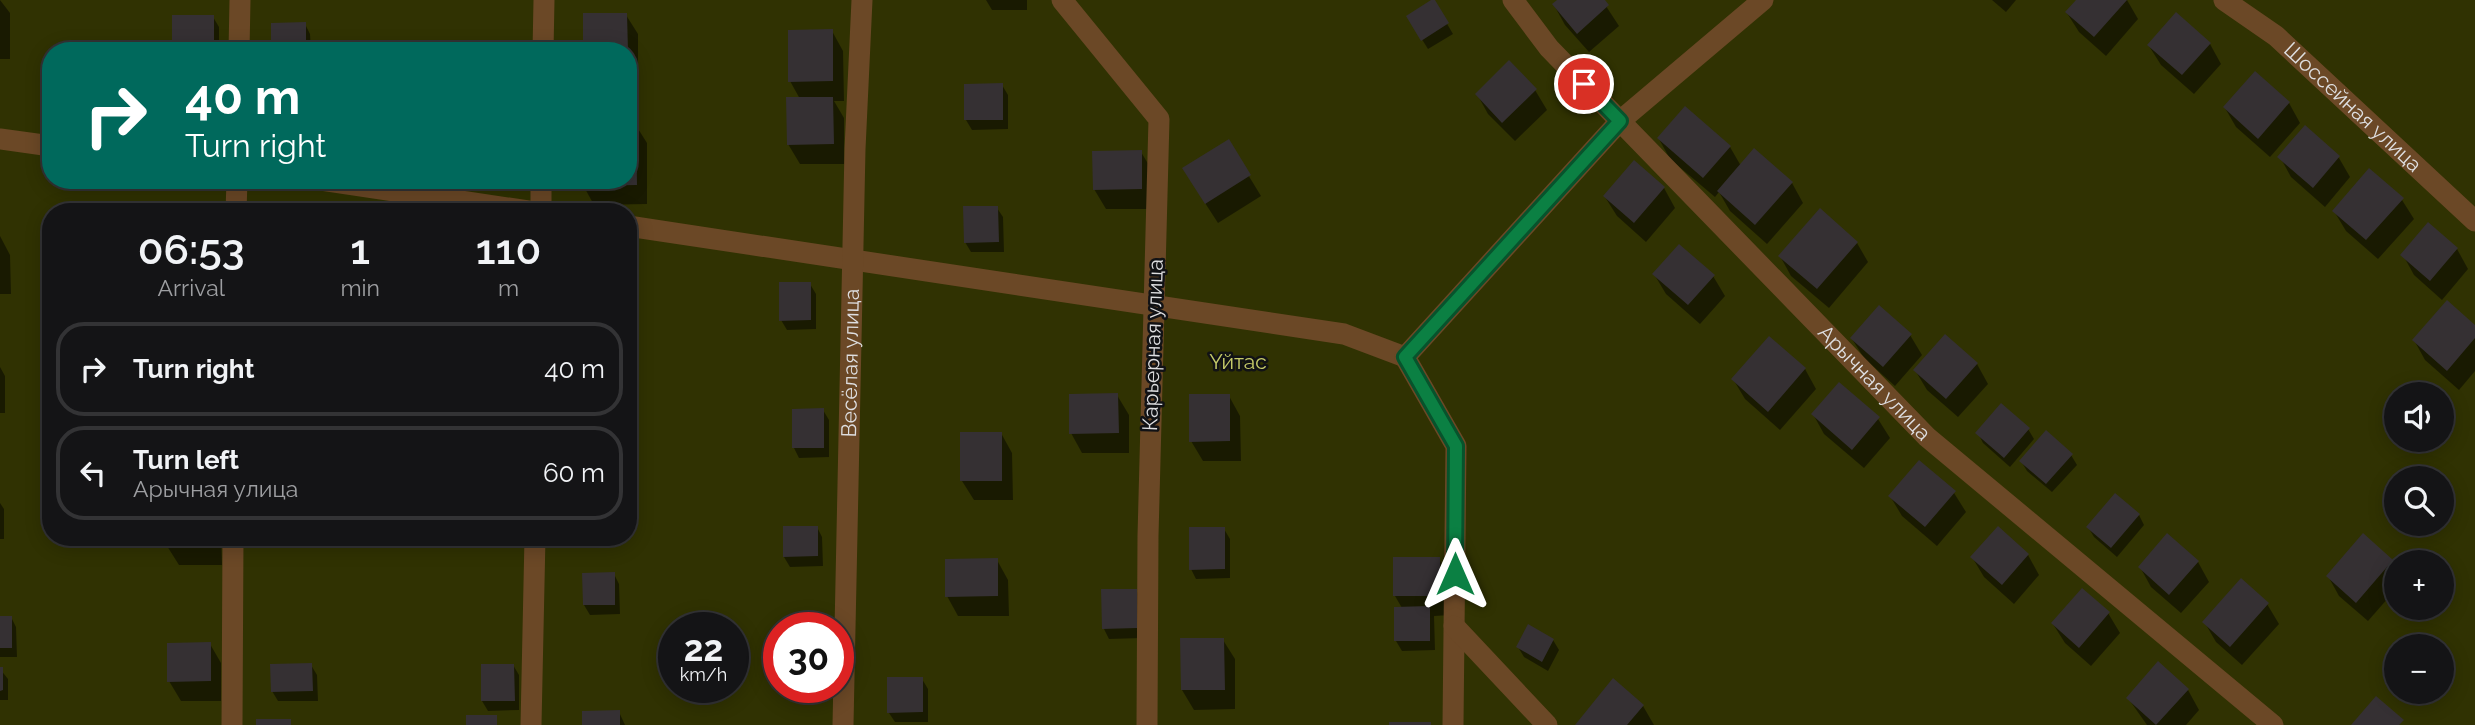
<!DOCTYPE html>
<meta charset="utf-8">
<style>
body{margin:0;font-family:Raleway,sans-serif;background:#212123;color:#f1f3f6;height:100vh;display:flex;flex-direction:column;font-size:26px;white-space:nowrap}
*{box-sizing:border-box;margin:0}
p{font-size:23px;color:#9d9ea1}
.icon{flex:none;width:38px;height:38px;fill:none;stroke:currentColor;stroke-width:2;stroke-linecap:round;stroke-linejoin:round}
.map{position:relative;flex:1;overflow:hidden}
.drawer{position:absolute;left:42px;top:203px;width:595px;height:343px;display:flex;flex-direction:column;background:#141416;border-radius:28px;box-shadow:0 4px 18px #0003,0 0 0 2px #333335}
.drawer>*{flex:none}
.hud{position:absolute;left:42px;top:42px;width:595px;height:147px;border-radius:28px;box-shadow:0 4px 18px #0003,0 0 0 2px #333335;background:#00695c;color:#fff;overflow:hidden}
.buttons{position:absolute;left:2384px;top:382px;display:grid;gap:14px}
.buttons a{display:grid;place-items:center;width:70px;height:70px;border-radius:50%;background:#141416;box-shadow:0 4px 18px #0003,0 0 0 2px #333335;font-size:35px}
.speed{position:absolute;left:658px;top:612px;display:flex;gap:14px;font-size:35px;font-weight:700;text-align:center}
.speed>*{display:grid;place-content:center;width:91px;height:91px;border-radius:50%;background:#141416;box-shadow:0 4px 18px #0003,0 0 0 2px #333335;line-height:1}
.speed small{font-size:18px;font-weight:400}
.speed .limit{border:10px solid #d22;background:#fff;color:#111}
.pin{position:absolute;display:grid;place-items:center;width:60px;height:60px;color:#fff;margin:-30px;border:4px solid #fff;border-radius:50%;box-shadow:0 2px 7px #0007}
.me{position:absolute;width:77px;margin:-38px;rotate:0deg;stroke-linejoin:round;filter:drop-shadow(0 0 5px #0008)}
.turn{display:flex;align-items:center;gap:24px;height:147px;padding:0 28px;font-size:32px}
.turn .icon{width:91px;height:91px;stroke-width:2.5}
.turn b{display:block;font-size:49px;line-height:60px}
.eta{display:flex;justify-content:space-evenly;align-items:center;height:119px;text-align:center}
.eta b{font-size:42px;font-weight:600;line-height:49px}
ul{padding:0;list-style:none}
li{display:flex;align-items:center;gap:21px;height:94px;margin:0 14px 10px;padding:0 14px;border:4px solid #333335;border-radius:28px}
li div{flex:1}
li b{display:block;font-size:26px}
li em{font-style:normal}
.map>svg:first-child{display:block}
</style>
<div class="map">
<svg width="2475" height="725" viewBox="0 0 2475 725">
<rect width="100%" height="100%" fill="#1a1b1e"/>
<path fill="#303202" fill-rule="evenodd" d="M 0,0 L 2475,0 L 2475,725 L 0,725 ZM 51,51 L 628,51 L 628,180 L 51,180 ZM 51,212 L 628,212 L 628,537 L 51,537 ZM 2396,394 L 2441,394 L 2441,439 L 2396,439 ZM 2396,478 L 2441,478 L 2441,523 L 2396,523 ZM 2396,562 L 2441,562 L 2441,607 L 2396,607 ZM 674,628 L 733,628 L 733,688 L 674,688 ZM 779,628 L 838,628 L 838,688 L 779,688 ZM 2396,646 L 2441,646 L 2441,691 L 2396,691 Z"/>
<path fill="#0007" d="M 0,0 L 10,13 L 10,59 L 0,59 Z
M 986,0 L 1027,0 L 1027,10 L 992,10 Z
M 1433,0 L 1453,34 L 1428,49 L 1408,17 Z
M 1559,0 L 1602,0 L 1619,26 L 1589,52 L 1565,25 L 1554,5 Z
M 1992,0 L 2016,0 L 2006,12 Z
M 2078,0 L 2127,0 L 2138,19 L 2106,56 L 2079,32 L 2067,13 Z
M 626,15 L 638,34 L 638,80 L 628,80 L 628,51 L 585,51 Z
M 213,17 L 219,27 L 219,51 L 177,51 L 174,46 Z
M 305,24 L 310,34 L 311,51 L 273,51 Z
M 832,31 L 843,51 L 844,101 L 834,101 L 844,118 L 844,164 L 800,164 L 788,144 L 800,99 L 790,81 Z
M 2210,44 L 2221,64 L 2194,94 L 2161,65 L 2149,46 Z
M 1002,85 L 1008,95 L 1008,129 L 972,130 L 966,120 Z
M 1535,90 L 1547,110 L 1515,141 L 1488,114 L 1477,94 Z
M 2289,103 L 2300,123 L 2270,157 L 2236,127 L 2225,108 Z
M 1686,108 L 1730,147 L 1741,166 L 1792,183 L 1803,203 L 1767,244 L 1730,211 L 1719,192 L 1715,197 L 1670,159 L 1659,139 Z
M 635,124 L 647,143 L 647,204 L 594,205 L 583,185 L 628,180 Z
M 2305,128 L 2339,158 L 2350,177 L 2325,207 L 2291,177 L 2280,157 Z
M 1228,142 L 1261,196 L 1218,223 L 1196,189 Z
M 1141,152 L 1153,172 L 1153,209 L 1106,209 L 1094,189 Z
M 1635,163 L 1664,188 L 1675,208 L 1646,242 L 1617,216 L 1605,197 Z
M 472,180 L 521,180 L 521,187 L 477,188 Z
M 2402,200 L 2414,219 L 2378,259 L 2346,231 L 2334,211 Z
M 997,208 L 1003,217 L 1004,252 L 971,252 L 965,242 Z
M 2429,225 L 2457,249 L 2468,269 L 2442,300 L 2414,275 L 2403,255 Z
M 0,236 L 10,255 L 11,294 L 0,294 Z
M 1857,243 L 1868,262 L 1829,308 L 1791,276 L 1780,256 Z
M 628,260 L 633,268 L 633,292 L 628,292 Z
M 1654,274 L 1713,276 L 1725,296 L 1700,324 L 1666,294 Z
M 810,284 L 816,294 L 816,329 L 787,330 L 781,320 Z
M 2475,328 L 2475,371 L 2459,390 L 2425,360 L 2414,340 Z
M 1910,335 L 1922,355 L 1895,386 L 1864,358 L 1852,339 Z
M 1977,364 L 1988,384 L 1958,417 L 1927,390 L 1915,370 Z
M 0,367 L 5,376 L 5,413 L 0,413 Z
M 1805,369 L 1816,389 L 1780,430 L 1745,399 L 1733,379 Z
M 1117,395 L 1129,415 L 1129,453 L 1082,453 L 1071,433 Z
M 1229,396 L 1240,416 L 1241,461 L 1203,461 L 1191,441 Z
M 823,410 L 829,420 L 829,457 L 799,458 L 794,448 Z
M 1813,414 L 1878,419 L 1890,438 L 1864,468 L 1824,434 Z
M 2028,429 L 2034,439 L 2010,467 L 1983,443 L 1978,433 Z
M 1001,433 L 1012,453 L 1013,500 L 974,500 L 962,481 Z
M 2071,455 L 2077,465 L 2052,492 L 2027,471 L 2021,461 Z
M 1954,493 L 1966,512 L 1937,546 L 1902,516 L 1890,496 Z
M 0,503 L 4,509 L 4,539 L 0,539 Z
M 2139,515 L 2144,525 L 2117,557 L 2094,537 L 2088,527 Z
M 817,527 L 822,537 L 823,566 L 790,567 L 784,557 Z
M 1224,529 L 1230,539 L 1230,578 L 1196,579 L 1191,569 Z
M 167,537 L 221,537 L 222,565 L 179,565 L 167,546 Z
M 2028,555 L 2039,575 L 2014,604 L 1984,577 L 1972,557 Z
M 1395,559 L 1439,559 L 1450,579 L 1451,615 L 1434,616 L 1435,650 L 1402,651 L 1396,641 L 1402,608 L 1395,596 Z
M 997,560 L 1008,580 L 1009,616 L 958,616 L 947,596 Z
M 2392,561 L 2396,567 L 2396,589 L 2368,621 L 2339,596 L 2328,576 Z
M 2198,562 L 2209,582 L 2181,613 L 2151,587 L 2140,567 Z
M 614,574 L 619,584 L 620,614 L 590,615 L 584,605 Z
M 1136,590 L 1142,600 L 1142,638 L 1109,639 L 1104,629 Z
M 2267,604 L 2279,624 L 2242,665 L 2216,642 L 2205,623 Z
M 2108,613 L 2120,633 L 2091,666 L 2065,643 L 2053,624 Z
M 11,617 L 16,627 L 17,657 L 0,657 L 0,618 Z
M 1223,640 L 1235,659 L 1235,709 L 1194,710 L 1182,690 Z
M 1553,640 L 1559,650 L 1548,671 L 1524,657 L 1518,647 Z
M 210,644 L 221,663 L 221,701 L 181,701 L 169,681 Z
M 311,665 L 317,675 L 318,701 L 278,701 L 272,691 Z
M 513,665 L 519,675 L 519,710 L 488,711 L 482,701 Z
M 0,669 L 8,679 L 8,700 L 0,700 Z
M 922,679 L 928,689 L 928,722 L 895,722 L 889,713 Z
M 1613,680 L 1643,706 L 1654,725 L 1576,725 Z
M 2188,690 L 2199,710 L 2186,725 L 2147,725 L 2128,698 Z
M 619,712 L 625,725 L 584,725 Z"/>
<path fill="#353033" d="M 1431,0 L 1435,0 L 1449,23 L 1421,41 L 1406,16 Z
M 1557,0 L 1605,0 L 1609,5 L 1577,34 L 1552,4 Z
M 2076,0 L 2127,0 L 2094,37 L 2065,12 Z
M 2176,12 L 2211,43 L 2182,75 L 2147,45 Z
M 583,13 L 627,13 L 628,51 L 583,51 Z
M 172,15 L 214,15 L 214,46 L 172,46 Z
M 306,22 L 306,51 L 271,51 L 271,23 Z
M 833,29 L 833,81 L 788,82 L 788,30 Z
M 516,42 L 516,51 L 455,51 L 454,43 Z
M 1509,60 L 1537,89 L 1502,123 L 1475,94 Z
M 2255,71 L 2290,102 L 2258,139 L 2223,107 Z
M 1003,83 L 1003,120 L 964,120 L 964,84 Z
M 786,97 L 833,97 L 834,144 L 787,145 Z
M 1685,106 L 1731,146 L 1703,178 L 1657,138 Z
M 628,122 L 636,122 L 637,185 L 581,186 L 581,180 L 628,180 Z
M 2305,125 L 2340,156 L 2313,188 L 2277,157 Z
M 1229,139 L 1251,175 L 1205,204 L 1182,168 Z
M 1754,148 L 1793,182 L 1755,225 L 1717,191 Z
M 1142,150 L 1142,189 L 1093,190 L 1092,151 Z
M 1634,160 L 1665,187 L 1634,223 L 1603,196 Z
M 2369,168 L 2404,198 L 2366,240 L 2332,211 Z
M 963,206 L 998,206 L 999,242 L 964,243 Z
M 1820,208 L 1858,242 L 1817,289 L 1778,256 Z
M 2428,222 L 2458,248 L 2430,281 L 2400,255 Z
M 1679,244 L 1715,275 L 1688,305 L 1652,274 Z
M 779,282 L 811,282 L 811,320 L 779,321 Z
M 2447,300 L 2475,325 L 2475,338 L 2447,371 L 2412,340 Z
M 1879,305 L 1912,334 L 1883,367 L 1850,338 Z
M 1945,334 L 1978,363 L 1946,399 L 1913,370 Z
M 1769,336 L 1806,368 L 1768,412 L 1731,379 Z
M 1839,382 L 1880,417 L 1852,450 L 1811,414 Z
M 1118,393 L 1119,433 L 1069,434 L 1069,394 Z
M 1189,394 L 1230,394 L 1230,441 L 1189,442 Z
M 2001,403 L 2030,428 L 2004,458 L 1975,433 Z
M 824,408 L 824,448 L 792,448 L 792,409 Z
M 2046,430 L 2073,454 L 2046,484 L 2019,461 Z
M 960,432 L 1002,432 L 1002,481 L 960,481 Z
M 1919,460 L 1956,491 L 1925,527 L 1888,496 Z
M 2115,493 L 2140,514 L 2111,548 L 2086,527 Z
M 783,526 L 818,526 L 818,556 L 783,557 Z
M 1998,526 L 2029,554 L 2002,585 L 1970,557 Z
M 1189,527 L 1225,527 L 1225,569 L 1189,570 Z
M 2167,533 L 2199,561 L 2169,595 L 2138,567 Z
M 2363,533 L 2393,560 L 2356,603 L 2326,576 Z
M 165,537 L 211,537 L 211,546 L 165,546 Z
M 1393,557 L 1440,557 L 1440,596 L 1393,596 Z
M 998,558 L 998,596 L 945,597 L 945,559 Z
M 615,572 L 615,605 L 583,605 L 582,573 Z
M 2241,578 L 2269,603 L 2230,647 L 2202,622 Z
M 2082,588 L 2110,612 L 2079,648 L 2051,623 Z
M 1101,589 L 1137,589 L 1137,628 L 1102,629 Z
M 1430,606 L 1430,641 L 1394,641 L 1394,607 Z
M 0,616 L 12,616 L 12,648 L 0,648 Z
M 1528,624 L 1554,639 L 1542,662 L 1516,647 Z
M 1180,638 L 1224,638 L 1225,690 L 1181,690 Z
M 211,642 L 211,681 L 167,682 L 167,643 Z
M 2158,661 L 2189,689 L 2156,725 L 2126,698 Z
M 312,663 L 313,691 L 271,692 L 270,664 Z
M 481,664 L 514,664 L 515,701 L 481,701 Z
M 0,667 L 3,667 L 3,690 L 0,691 Z
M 887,677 L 923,677 L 923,712 L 887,713 Z
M 1613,678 L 1644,705 L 1627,725 L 1575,725 Z
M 2376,696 L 2404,720 L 2399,725 L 2351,725 Z
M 620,710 L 620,725 L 582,725 L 582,711 Z
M 466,715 L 497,715 L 497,725 L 466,725 Z
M 256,719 L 291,719 L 291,725 L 256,725 Z
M 1389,722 L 1431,722 L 1431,725 L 1389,725 Z"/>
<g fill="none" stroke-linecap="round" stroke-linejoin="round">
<g stroke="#6b4826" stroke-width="21">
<path d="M 1062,0 L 1159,119 L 1148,536 L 1147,725"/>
<path id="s1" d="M 1513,0 L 1549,48 L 1927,437 L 2273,725"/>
<path id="s2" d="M 2224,0 L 2276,36 L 2475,221"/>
<path d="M 239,51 L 240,0"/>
<path d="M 543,51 L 544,0"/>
<path d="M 0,139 L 51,146"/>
<path d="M 321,180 L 535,212"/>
<path d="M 236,212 L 237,180"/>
<path d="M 541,212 L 541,180"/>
<path d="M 628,226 L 1344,334 L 1405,357"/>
<path d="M 1405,357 L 1620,121 L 1763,0"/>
<path d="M 1405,357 L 1456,446 L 1453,725"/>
<path d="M 1454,626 L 1547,725"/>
<path d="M 232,725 L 233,537"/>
<path d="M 531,725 L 535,537"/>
<path id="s3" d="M 843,725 L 855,149 L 862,0"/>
</g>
</g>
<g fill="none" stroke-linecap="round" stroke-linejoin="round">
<defs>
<path id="route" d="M 1455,574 L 1456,446 L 1405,357 L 1620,121 L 1584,84"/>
</defs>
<use href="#route" stroke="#07532c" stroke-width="18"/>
<use href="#route" stroke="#0b8043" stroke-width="12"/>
</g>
<g text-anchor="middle" stroke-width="5" stroke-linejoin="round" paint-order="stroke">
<g font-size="21" fill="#dedee0" stroke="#111215">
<text dy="7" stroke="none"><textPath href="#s2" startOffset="168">Шоссейная улица</textPath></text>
<text transform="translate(1153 345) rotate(-88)" y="7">Карьерная улица</text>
<text dy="7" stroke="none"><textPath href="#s3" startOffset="362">Весёлая улица</textPath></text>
<text dy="7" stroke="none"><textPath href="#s1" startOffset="527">Арычная улица</textPath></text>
</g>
<g font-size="21" fill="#c5ca68" stroke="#111215">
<text x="1238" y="369">Үйтас</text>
</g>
</g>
</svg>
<div class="buttons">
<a><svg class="icon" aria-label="sound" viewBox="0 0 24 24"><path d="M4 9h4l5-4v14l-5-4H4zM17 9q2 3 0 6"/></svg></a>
<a><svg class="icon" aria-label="search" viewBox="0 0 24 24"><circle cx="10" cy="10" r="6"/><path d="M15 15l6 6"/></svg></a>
<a>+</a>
<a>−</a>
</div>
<div class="speed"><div>22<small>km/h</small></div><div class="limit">30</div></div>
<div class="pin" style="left:1584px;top:84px;background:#d93025"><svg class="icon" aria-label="arrive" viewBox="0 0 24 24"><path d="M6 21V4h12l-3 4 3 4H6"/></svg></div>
<svg class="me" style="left:1455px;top:574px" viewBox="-20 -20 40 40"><path d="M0-17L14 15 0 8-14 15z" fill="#0b8043" stroke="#fff" stroke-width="4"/></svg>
<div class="hud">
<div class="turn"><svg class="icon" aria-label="right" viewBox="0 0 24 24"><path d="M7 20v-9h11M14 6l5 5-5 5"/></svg><div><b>40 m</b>Turn right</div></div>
</div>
<section class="drawer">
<div class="eta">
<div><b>06:53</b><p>Arrival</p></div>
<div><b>1</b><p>min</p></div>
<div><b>110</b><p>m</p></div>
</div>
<ul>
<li><svg class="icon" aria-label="right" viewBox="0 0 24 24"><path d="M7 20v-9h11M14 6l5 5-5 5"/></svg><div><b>Turn right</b></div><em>40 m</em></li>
<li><svg class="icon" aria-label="left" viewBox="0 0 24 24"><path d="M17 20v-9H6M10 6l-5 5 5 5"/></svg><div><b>Turn left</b><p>Арычная улица</p></div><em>60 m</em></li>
</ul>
</section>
</div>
